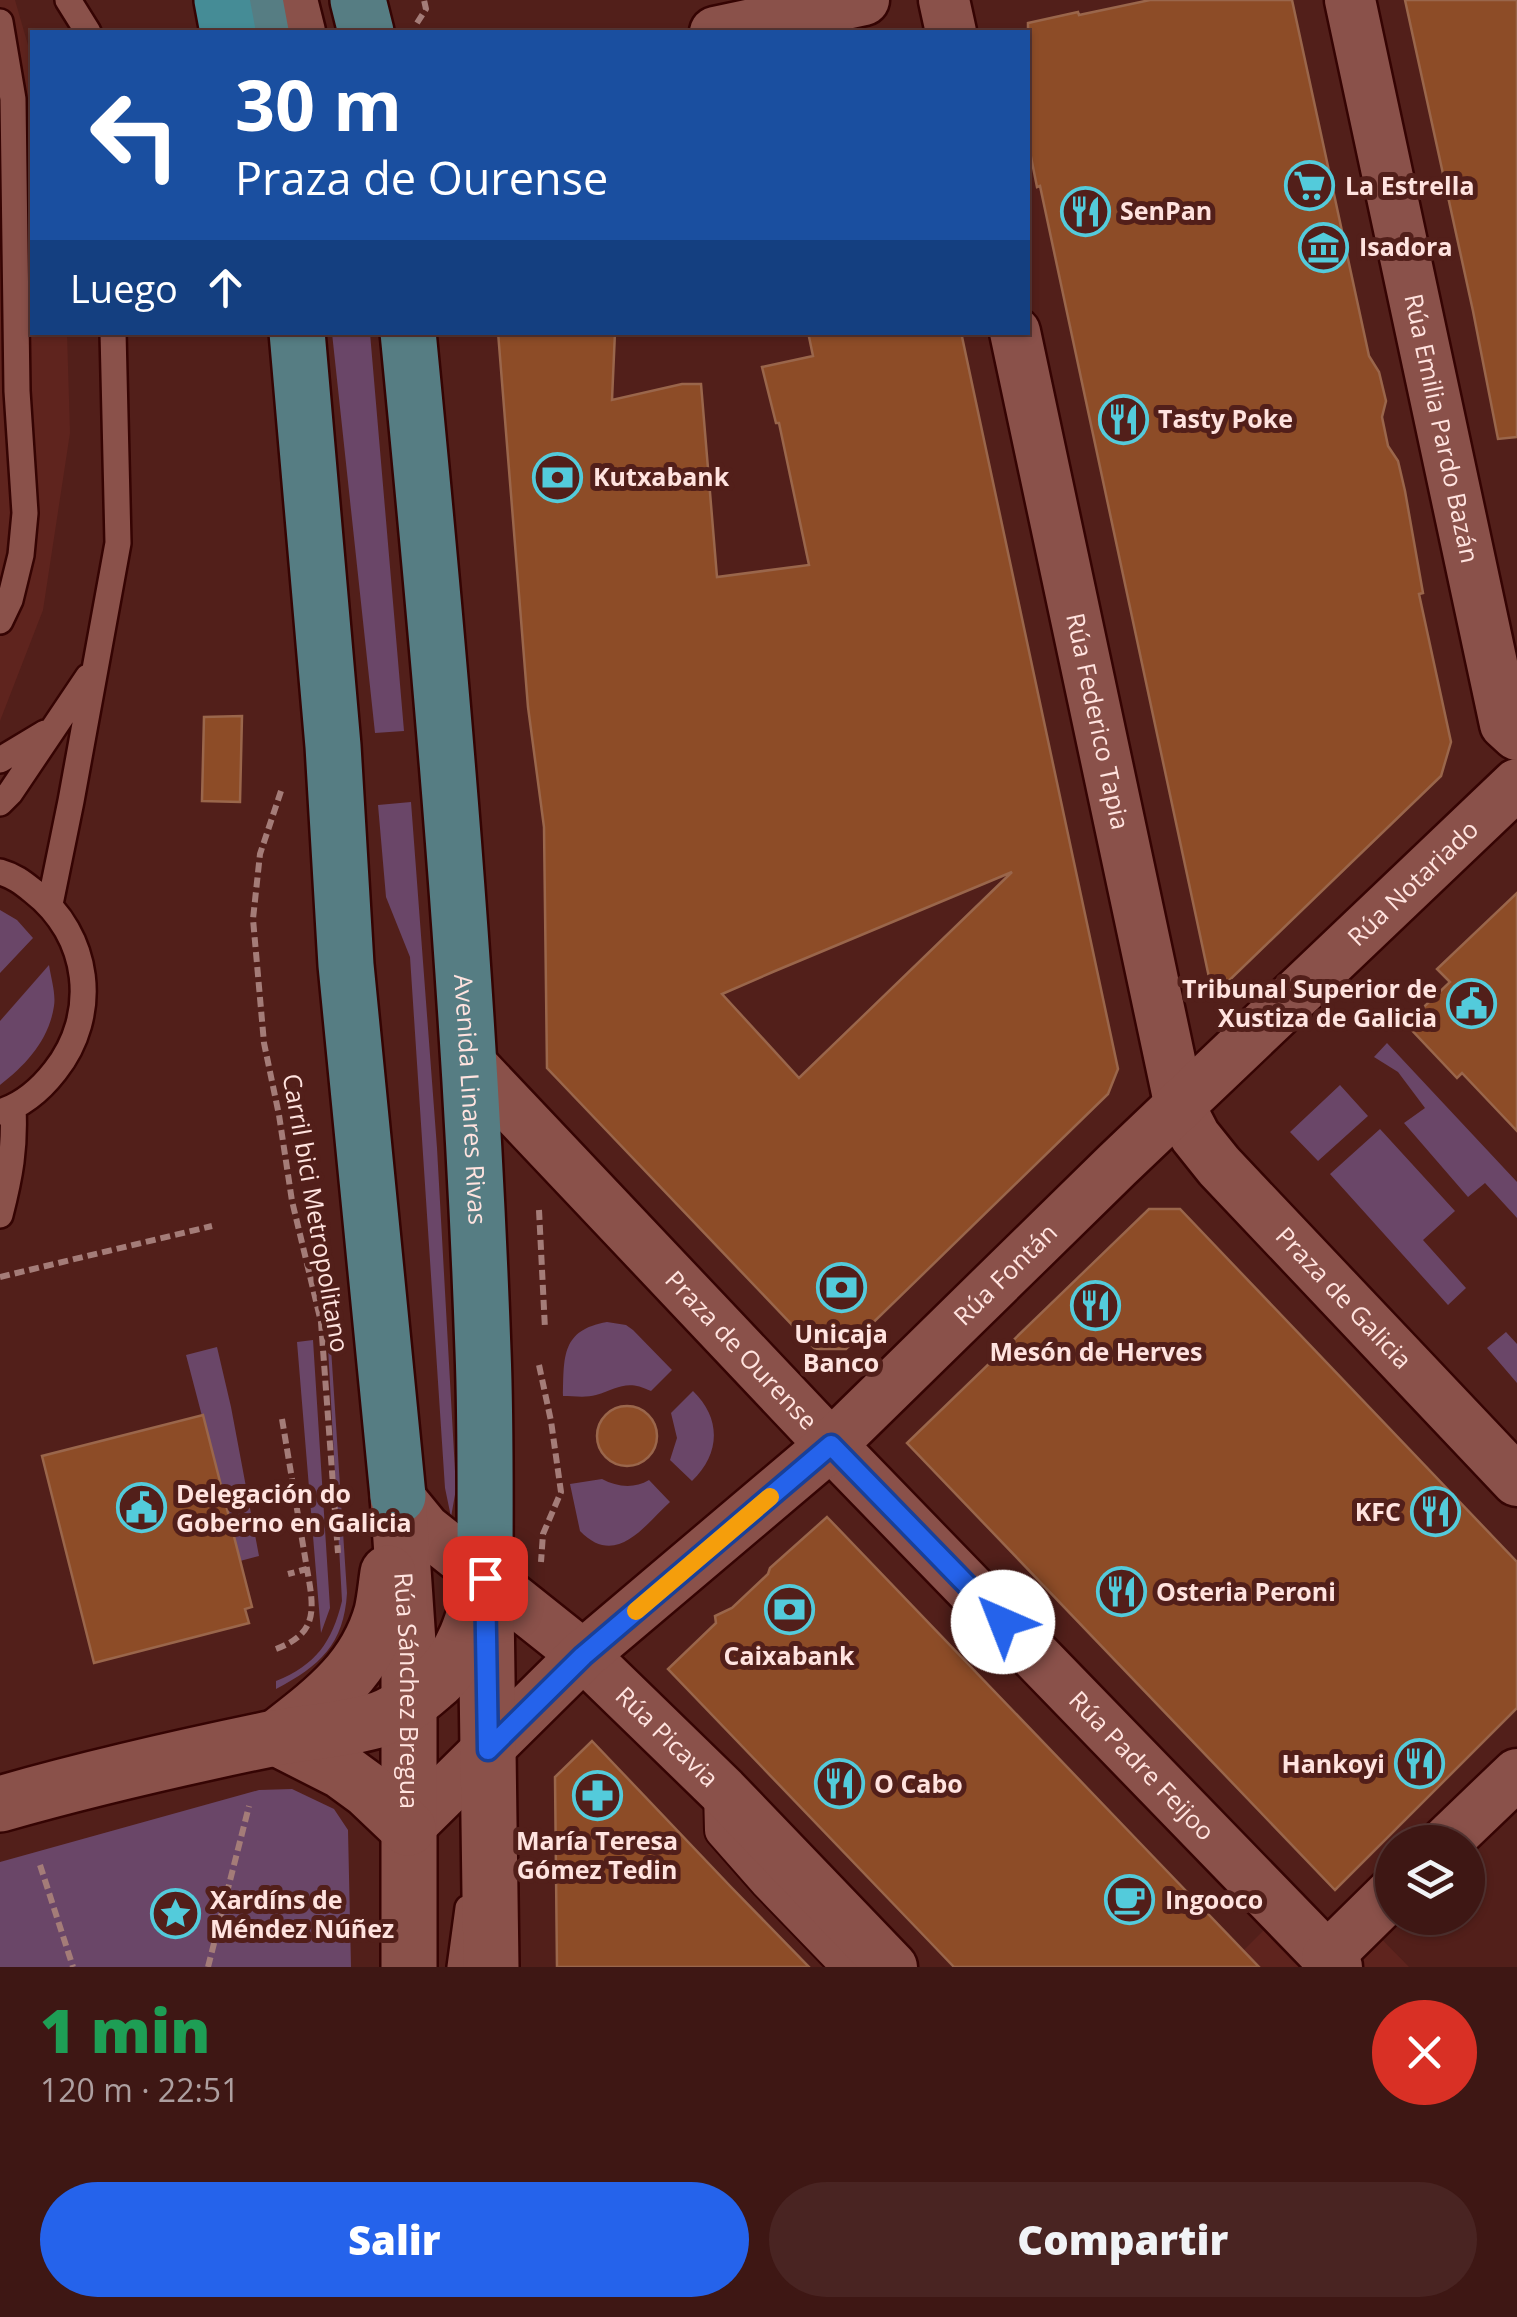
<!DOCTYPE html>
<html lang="es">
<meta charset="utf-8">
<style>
body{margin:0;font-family:"Open Sans",sans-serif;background:#492422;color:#f1f3f6;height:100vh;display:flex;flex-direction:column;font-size:38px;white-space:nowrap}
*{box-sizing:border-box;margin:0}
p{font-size:32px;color:#ad9fa0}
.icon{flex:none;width:55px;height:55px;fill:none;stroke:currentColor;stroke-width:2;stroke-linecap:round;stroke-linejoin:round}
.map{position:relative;height:1967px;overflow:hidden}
.panel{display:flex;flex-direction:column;background:#3e1714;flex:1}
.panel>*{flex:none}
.guide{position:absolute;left:30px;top:30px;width:1000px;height:305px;border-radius:0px;box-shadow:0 2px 8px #0004,0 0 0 2px #573634;background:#1a4fa0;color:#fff;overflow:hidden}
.fabs{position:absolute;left:1375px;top:1825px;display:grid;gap:20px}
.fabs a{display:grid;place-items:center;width:110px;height:110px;border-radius:50%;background:#3e1714;box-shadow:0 2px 8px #0004,0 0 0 2px #573634;font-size:50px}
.pin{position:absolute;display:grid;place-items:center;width:85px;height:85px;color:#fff;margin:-42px;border-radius:20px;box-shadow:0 5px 15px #0006}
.me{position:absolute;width:110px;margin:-55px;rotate:316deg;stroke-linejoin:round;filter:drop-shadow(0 0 8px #0008)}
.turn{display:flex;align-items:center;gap:35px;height:210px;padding:0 40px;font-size:45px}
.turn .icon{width:130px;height:130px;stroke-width:2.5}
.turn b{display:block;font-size:70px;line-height:85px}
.then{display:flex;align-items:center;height:95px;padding:0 40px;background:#0003;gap:20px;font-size:38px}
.round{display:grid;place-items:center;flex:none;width:105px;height:105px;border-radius:52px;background:#492422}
.summary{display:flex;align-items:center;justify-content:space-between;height:170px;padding:0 40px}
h1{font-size:60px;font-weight:800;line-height:75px;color:#1e9e55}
.primary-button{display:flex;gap:20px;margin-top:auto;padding:20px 40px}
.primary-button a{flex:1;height:115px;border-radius:60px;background:#2563eb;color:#fff;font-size:40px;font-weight:800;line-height:115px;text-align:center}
.primary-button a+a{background:#492422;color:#f1f3f6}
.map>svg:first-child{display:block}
</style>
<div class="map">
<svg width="1517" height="1967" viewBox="0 0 1517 1967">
<rect width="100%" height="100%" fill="#521f1a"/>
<path fill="#5f241e" d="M 0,0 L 15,0 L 32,59 L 32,332 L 67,333 L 70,433 L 43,610 L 0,721 Z
M 1284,1910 L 1326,1957 L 1363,1920 L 1409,1967 L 1249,1967 L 1243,1951 Z"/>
<path fill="#6a4668" d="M 332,333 L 370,333 L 404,731 L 375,733 Z
M 411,802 L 437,1148 L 456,1489 L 451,1517 L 445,1488 L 410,957 L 386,897 L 378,805 Z
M 0,910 L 17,920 L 33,938 L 0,973 Z
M 49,965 C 51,978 56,994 54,1006 C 49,1040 26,1065 0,1085 L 0,1021 Z
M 1387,1043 L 1517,1182 L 1517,1218 L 1485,1183 L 1468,1197 L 1404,1123 L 1425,1108 L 1398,1072 L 1374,1057 Z
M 1340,1085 L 1368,1116 L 1318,1161 L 1290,1132 Z
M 1380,1129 L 1455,1211 L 1423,1240 L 1466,1288 L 1448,1305 L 1330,1174 Z
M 607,1322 L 626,1325 L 633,1330 L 672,1370 L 651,1391 C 627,1379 618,1388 596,1395 C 586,1398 573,1396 563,1396 C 564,1357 561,1330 607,1322 Z
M 1506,1332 L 1517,1344 L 1517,1383 L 1487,1348 Z
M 313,1340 L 330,1608 L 321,1633 L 297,1342 Z
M 217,1347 L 231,1407 L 259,1556 L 240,1561 L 186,1355 Z
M 328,1348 L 331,1348 L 347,1593 C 344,1644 320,1666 276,1689 L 276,1681 C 316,1665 332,1642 342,1601 Z
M 693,1391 C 722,1419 720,1454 692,1481 L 670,1460 L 677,1438 L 671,1413 Z
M 602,1479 C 617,1487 634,1489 649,1480 L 670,1502 C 643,1527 616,1568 580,1531 L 570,1484 Z
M 292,1789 L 334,1809 L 348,1830 L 351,1967 L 0,1967 L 0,1862 L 259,1790 Z"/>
<path fill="#8d4c27" stroke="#9a664b" stroke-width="2.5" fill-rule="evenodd" d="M 1150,0 L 1292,0 L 1369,356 L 1379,372 L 1386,401 L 1382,417 L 1388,446 L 1398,461 L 1405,491 L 1423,593 L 1419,594 L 1451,742 L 1441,776 L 1213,996 L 1040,186 L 1037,187 L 1028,142 L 1028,23 L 1078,12 L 1079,15 Z
M 1405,0 L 1517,0 L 1517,437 L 1498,439 L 1473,311 Z
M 498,332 L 615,332 L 612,400 L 682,384 L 701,384 L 717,577 L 809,565 L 779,423 L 776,423 L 762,367 L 813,356 L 808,332 L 961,332 L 1118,1069 L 1108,1094 L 846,1349 L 815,1349 L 547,1068 L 544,827 L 528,707 ZM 1012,872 L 799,1078 L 722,994 L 775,971 Z
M 242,716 L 240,802 L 202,801 L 204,717 Z
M 1517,893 L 1517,1131 L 1462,1073 L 1457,1078 L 1406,1024 L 1450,982 L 1437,969 Z
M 1149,1209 L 1180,1209 L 1517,1562 L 1517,1708 L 1335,1890 L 907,1443 Z
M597 1436a30 30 0 1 1 60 0a30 30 0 1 1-60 0Z
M 203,1415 L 252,1607 L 245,1609 L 249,1623 L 94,1663 L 42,1456 Z
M 827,1517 L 1140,1843 L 1259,1967 L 954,1967 L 930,1942 L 668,1669 L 716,1623 L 715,1616 L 732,1608 L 768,1574 L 770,1568 Z
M 592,1741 L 731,1887 L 809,1967 L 557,1967 L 555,1777 Z"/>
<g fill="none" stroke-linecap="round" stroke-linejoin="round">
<defs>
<path id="service" d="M 68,0 L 88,32
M 0,22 L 13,99 L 17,391 L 25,513 L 21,555 L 10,600 L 0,621
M 0,760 L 45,733
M 0,803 L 10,793 L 88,677
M 0,872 C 14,876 22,882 33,891 C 90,935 100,1014 55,1071 C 41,1089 23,1105 0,1112
M 50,904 L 71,801 L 118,543 L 113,332
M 0,1215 C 10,1176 15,1148 13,1108
M 460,1967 L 468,1908"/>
<path id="pedestrian" d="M 723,1791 L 724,1830 L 768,1880 L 852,1967"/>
<g id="minor">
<path d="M 292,0 L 300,32"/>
<path d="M 944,0 L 951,32"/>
<path id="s1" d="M 1350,0 L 1505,724 L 1517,735"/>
<path d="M 715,32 L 864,0"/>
<path id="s2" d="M 1015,332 L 1180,1107 L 1195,1136 L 1219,1166 L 1517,1481"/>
<path id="s3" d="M 468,1061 L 831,1445 L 1337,1967"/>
<path id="s4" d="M 398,1496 L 425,1529 L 583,1655 L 723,1791 L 892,1967"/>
<path id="s5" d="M 408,1828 L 583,1655 L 831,1445 L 1117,1165 L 1517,784"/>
<path d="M 1446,1842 L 1517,1774"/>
<path d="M 1327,1957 L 1392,1893"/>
</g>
<g id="secondary">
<path id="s6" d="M 398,1496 L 409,1657 L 409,1967"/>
<path d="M 486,1605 L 491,1967"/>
<path d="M 279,1736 C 324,1701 366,1670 382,1612 C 385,1599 386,1586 388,1573"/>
<path d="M 277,1738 L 342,1771 L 368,1790 L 408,1828"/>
<path d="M 0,1804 C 91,1778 183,1757 275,1738 C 308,1732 342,1730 374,1721 C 394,1716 416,1699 432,1685 C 464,1659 475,1616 485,1577"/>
</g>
<g id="primary">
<path d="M 255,0 L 261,32"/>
<path d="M 358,0 L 366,32"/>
<path d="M 297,332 L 333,746 L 346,965 L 398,1496"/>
<path id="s7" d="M 408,332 C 441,671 471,1011 483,1351 C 486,1426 485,1502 485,1577"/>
</g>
<path id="trunk" d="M 222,0 L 228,32"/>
</defs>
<use href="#service" stroke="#350403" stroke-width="30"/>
<use href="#pedestrian" stroke="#350403" stroke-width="42"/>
<use href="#minor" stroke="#350403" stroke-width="55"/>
<use href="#secondary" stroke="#350403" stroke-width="60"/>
<use href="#primary" stroke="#350403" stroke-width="60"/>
<use href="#trunk" stroke="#350403" stroke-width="60"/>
<path stroke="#a47c78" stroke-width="6" stroke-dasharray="10 5" stroke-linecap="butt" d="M 417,23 L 426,9 L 424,0
M 281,791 L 260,854 L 253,919 L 264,1043 L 279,1115 L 292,1201 L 321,1322 L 338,1553
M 539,1210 L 545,1329
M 0,1277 L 212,1226
M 539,1365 L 551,1421 L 561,1492 L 543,1534 L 541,1562
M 282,1419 L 307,1569 L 288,1574
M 276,1649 C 319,1633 314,1608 307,1569
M 40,1865 L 73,1967
M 208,1967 L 249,1806"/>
<use href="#service" stroke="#8a514a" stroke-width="25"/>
<use href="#pedestrian" stroke="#8a514a" stroke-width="38"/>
<use href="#minor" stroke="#8a514a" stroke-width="50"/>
<use href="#secondary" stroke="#8a514a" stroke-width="55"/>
<use href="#primary" stroke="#567d83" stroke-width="55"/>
<use href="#trunk" stroke="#458c96" stroke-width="55"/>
</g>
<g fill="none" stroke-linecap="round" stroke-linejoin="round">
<defs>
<path id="route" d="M 485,1578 L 488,1750 L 583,1656 L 831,1445 L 1003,1622"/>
</defs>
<use href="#route" stroke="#184099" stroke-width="25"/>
<use href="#route" stroke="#2563eb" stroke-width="18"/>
<path stroke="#f59e0b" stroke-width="18" d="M 636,1611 L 770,1497"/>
</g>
<defs>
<symbol id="supermarket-ring" viewBox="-11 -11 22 22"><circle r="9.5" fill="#521f1a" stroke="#53cbdb" stroke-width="1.5"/><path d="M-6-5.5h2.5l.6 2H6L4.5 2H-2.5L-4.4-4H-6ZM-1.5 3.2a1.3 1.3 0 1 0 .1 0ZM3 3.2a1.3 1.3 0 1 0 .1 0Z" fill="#53cbdb"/></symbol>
<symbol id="restaurant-ring" viewBox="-11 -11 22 22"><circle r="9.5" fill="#521f1a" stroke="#53cbdb" stroke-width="1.5"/><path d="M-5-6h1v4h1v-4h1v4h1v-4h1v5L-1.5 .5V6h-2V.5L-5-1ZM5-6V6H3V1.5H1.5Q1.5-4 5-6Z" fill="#53cbdb"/></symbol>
<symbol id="museum-ring" viewBox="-11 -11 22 22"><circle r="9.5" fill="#521f1a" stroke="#53cbdb" stroke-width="1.5"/><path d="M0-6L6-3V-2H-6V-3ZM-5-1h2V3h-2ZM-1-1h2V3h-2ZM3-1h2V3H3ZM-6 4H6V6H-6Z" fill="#53cbdb"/></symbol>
<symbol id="bank-ring" viewBox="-11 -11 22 22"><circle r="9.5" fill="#521f1a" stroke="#53cbdb" stroke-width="1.5"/><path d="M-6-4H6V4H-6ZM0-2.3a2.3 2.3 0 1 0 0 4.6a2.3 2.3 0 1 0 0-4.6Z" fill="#53cbdb"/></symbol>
<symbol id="civic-ring" viewBox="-11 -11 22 22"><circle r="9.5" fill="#521f1a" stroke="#53cbdb" stroke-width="1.5"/><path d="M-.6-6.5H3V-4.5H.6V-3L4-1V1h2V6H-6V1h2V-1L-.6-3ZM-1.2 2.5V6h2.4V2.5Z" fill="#53cbdb"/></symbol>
<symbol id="pharmacy-ring" viewBox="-11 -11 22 22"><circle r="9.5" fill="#521f1a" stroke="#53cbdb" stroke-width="1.5"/><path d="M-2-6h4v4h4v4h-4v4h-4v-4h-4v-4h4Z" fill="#53cbdb"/></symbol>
<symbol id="cafe-ring" viewBox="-11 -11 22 22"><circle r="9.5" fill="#521f1a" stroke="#53cbdb" stroke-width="1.5"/><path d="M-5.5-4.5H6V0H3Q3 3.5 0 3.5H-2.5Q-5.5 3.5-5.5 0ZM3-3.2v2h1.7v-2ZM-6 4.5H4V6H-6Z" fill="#53cbdb"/></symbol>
<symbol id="sight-ring" viewBox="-11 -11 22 22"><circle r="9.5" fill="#521f1a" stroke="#53cbdb" stroke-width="1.5"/><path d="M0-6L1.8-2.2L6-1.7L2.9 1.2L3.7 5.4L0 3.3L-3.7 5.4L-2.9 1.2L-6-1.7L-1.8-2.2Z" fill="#53cbdb"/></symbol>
</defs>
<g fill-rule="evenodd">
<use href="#supermarket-ring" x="1282" y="158" width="55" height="55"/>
<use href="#restaurant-ring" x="1058" y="184" width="55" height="55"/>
<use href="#museum-ring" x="1296" y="220" width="55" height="55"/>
<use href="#restaurant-ring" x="1096" y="392" width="55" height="55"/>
<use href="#bank-ring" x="530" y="450" width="55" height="55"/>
<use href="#civic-ring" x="1444" y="976" width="55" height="55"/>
<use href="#bank-ring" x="814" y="1260" width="55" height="55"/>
<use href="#restaurant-ring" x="1068" y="1278" width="55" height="55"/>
<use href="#civic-ring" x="114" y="1480" width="55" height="55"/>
<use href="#restaurant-ring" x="1408" y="1484" width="55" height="55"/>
<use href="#restaurant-ring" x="1094" y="1564" width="55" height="55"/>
<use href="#bank-ring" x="762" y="1582" width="55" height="55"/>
<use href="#restaurant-ring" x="1392" y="1736" width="55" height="55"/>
<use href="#restaurant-ring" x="812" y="1756" width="55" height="55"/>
<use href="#pharmacy-ring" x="570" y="1768" width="55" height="55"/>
<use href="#cafe-ring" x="1102" y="1872" width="55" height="55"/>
<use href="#sight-ring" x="148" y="1886" width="55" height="55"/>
</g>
<g text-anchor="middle" stroke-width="10" stroke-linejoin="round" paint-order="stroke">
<g font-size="25" font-weight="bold" fill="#ffe3df" stroke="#521f1a" text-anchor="start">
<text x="1345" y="195">La Estrella</text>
<text x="1120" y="220">SenPan</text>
<text x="1359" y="256">Isadora</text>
<text x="1158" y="428">Tasty Poke</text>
<text x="593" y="486">Kutxabank</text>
<text x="1437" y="998" text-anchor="end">Tribunal Superior de<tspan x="1437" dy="29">Xustiza de Galicia</tspan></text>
<text x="841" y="1343" text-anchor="middle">Unicaja<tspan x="841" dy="29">Banco</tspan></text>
<text x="1096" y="1361" text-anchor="middle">Mesón de Herves</text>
<text x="176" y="1503">Delegación do<tspan x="176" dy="29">Goberno en Galicia</tspan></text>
<text x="1401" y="1521" text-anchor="end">KFC</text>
<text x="1156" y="1601">Osteria Peroni</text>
<text x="789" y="1665" text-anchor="middle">Caixabank</text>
<text x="1385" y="1773" text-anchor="end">Hankoyi</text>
<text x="874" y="1793">O Cabo</text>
<text x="597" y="1850" text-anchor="middle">María Teresa<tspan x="597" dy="29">Gómez Tedin</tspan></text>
<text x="210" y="1909">Xardíns de<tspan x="210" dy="29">Méndez Núñez</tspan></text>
<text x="1165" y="1909">Ingooco</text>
</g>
<g font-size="25" fill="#ffe3df" stroke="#521f1a">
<text dy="9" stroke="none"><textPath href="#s1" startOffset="438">Rúa Emilia Pardo Bazán</textPath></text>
<text dy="9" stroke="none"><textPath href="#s2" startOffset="398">Rúa Federico Tapia</textPath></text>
<text dy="9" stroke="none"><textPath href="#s5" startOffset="1380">Rúa Notariado</textPath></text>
<text dy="9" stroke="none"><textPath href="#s7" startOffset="770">Avenida Linares Rivas</textPath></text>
<text transform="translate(316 1213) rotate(80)" y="9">Carril bici Metropolitano</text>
<text dy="9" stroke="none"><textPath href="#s5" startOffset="815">Rúa Fontán</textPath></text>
<text dy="9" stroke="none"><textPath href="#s2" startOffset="1045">Praza de Galicia</textPath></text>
<text dy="9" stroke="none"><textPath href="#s3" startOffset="398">Praza de Ourense</textPath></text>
<text dy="9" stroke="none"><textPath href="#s6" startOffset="195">Rúa Sánchez Bregua</textPath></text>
<text dy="9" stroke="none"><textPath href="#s4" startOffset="362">Rúa Picavia</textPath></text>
<text dy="9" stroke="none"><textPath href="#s3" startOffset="975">Rúa Padre Feijoo</textPath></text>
</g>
</g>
</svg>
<div class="fabs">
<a><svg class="icon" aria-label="layers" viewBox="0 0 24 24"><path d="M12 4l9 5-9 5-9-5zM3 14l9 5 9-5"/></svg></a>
</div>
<div class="pin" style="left:485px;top:1578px;background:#d93025"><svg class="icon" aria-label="arrive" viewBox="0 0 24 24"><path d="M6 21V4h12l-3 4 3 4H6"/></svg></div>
<svg class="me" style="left:1003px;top:1622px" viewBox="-20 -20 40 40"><circle r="19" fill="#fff"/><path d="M0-13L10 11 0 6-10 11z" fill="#2563eb"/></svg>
<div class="guide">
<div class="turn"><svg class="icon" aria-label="left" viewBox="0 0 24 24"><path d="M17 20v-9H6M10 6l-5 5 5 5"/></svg><div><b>30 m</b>Praza de Ourense</div></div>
<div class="then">Luego<svg class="icon" aria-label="ahead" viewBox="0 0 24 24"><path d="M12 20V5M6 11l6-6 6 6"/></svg></div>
</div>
</div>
<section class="panel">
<div class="summary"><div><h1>1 min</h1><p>120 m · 22:51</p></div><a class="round" style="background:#d93025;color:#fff"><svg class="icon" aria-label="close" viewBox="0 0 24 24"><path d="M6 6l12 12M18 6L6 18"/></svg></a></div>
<div class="primary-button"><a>Salir</a><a>Compartir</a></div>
</section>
